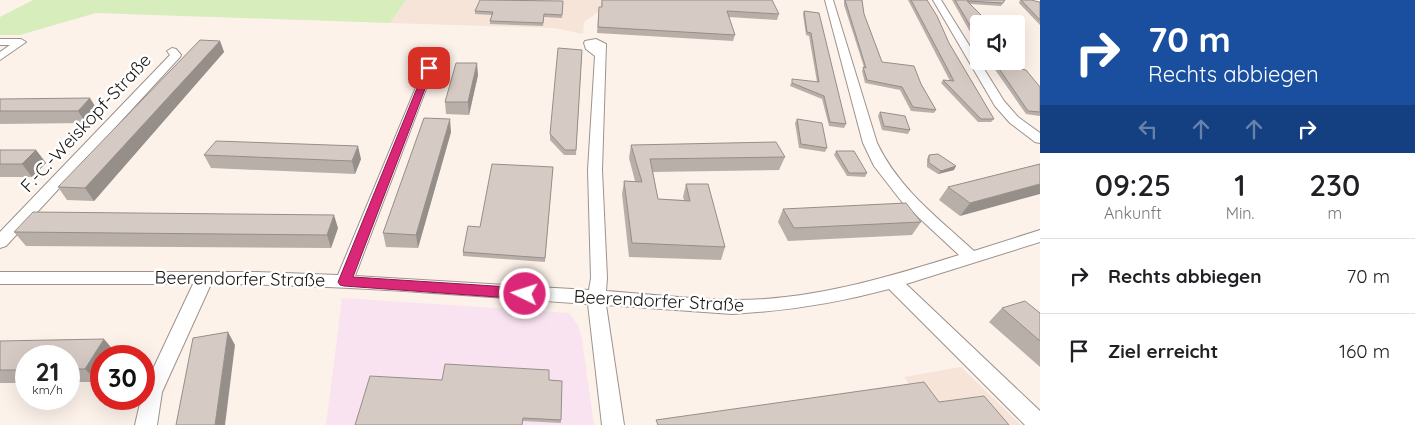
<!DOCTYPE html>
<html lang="de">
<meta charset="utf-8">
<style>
body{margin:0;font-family:Quicksand,sans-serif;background:#f2f2f2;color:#202124;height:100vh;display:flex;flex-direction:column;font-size:19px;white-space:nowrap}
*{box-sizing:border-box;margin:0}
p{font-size:16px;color:#757577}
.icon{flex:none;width:28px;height:28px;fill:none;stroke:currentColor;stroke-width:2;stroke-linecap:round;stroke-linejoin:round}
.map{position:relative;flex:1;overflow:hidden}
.drawer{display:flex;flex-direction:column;background:#fff;width:375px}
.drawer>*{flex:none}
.guide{background:#1a4fa0;color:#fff;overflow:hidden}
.buttons{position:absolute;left:970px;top:15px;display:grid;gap:10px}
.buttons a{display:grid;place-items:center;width:55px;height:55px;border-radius:5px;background:#fff;box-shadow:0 5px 20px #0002;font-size:25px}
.speed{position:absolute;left:15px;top:345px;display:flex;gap:10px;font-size:25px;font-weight:700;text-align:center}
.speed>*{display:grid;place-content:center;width:65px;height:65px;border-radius:50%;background:#fff;box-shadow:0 5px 20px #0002;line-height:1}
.speed small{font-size:12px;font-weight:400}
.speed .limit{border:8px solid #d22;background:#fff;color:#111}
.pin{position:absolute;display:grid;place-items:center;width:42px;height:42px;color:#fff;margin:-21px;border-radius:10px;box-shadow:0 2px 8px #0006}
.me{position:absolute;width:55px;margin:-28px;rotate:274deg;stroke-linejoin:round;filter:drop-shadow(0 0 4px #0008)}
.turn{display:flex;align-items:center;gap:18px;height:105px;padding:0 25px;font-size:22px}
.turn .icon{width:65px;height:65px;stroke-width:2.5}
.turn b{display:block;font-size:35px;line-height:42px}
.lanes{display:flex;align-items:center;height:48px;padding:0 25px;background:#0003;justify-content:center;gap:25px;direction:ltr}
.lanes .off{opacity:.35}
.eta{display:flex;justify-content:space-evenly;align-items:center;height:85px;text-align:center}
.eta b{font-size:30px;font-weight:600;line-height:35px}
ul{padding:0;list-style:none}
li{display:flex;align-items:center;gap:15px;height:75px;padding:0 25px;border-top:1px solid #e0e0e0}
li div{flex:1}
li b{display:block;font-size:19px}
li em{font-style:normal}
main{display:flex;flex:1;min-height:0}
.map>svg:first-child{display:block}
</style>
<main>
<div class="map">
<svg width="1040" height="425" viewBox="0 0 1040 425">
<rect width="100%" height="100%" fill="#fcf2ea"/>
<path fill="#f9e3f0" d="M 342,298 L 569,313 L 578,325 L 582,339 L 594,425 L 326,425 Z"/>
<path fill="#f5e4d7" d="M 406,0 L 602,0 L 601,10 L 584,22 L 583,34 L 554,28 L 390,23 Z
M 961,367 L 1021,425 L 938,425 L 904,377 Z"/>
<path fill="#d7edbc" d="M 33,0 L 406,0 L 390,23 L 96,13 L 20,35 L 0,35 L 0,17 Z"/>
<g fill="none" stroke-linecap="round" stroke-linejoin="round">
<defs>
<path id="minor" d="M 825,0 L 833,0 L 877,143 C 899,189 937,217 974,251 L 1040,230 L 1040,242 L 906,284 L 1040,411 L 1040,425 L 1025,425 L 889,289 C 837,303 786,311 732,314 L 606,305 L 624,425 L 602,425 L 588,304 C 462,295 336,284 211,284 L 162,392 L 157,425 L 135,425 L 141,399 L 144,399 L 144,388 L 193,284 L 0,284 L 0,272 L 257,272 L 338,275 L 424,68 L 429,65 L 434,68 L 355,276 L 589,290 L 591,278 L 588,170 L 595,56 L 586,49 L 584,43 L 585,41 L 596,39 L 606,44 L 602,170 L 607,278 L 606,291 C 647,294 690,299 731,300 C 809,301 886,278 959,255 L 902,202 L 874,166 L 863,143 Z
M 933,0 L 941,0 L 1004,101 L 1018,117 L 1040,133 L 1040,143 L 1035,142 L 1010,123 L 995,106 Z
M 1029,0 L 1040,0 L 1040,4 L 1030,2 Z
M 0,39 L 21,39 L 26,42 L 0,60 L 0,52 L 10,45 L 0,45 Z
M 172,48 L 176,49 L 181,55 L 180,57 L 6,246 L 0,248 L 0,232 L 170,55 L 167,51 Z"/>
</defs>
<use href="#minor" stroke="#9d938c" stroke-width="2"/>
<use href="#minor" fill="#fff" fill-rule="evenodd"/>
</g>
<path fill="#b8afa9" d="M 602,0 L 779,14 L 777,20 L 729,17 L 735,35 L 733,41 L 597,33 L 599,7 L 601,7 Z
M 844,0 L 862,0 L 864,14 L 882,62 L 921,84 L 936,110 L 934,113 L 911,111 L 900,90 L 865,83 L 862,71 L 864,67 L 844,5 Z
M 908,0 L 927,0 L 949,43 L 994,119 L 991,122 L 978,122 L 941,83 L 943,80 L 950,81 Z
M 952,0 L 1005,0 L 1001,6 L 970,4 L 979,24 L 979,42 L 969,30 Z
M 1020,0 L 1040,2 L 1040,25 L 1019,3 Z
M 563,1 L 562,18 L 544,17 L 543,26 L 490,24 L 490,21 L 492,15 L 475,14 L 475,11 Z
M 804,11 L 846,124 L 844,128 L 829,126 L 822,99 L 790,86 L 791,83 L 817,82 L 809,36 L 806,35 L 803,14 Z
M 220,41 L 224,52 L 94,201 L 67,200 L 58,187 Z
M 582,50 L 576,155 L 564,155 L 550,140 L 550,134 Z
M 989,61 L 1015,61 L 1021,69 L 1040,87 L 1040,116 L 1026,114 Z
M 478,75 L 469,115 L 446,114 L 445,102 Z
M 0,99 L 98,111 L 86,123 L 0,124 Z
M 880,112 L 910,130 L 908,134 L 882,130 L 878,116 Z
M 797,119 L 827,148 L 825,152 L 799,148 L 795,123 Z
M 451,132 L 418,248 L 386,247 L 383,233 Z
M 631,145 L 785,157 L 779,170 L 653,172 L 658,199 L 684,200 L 683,197 L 686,184 L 725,247 L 721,260 L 629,257 L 622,194 L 624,181 L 635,181 L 629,158 Z
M 0,150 L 36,150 L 46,163 L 32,177 L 0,177 Z
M 836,151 L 867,173 L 865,177 L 847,176 L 834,155 Z
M 204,155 L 361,159 L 355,174 L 211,168 Z
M 929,155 L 954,170 L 938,174 L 927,167 L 927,159 Z
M 1040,164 L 960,216 L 939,200 L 948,187 Z
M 553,167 L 545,262 L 463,256 L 463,252 Z
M 783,209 L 921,222 L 912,235 L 788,241 L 778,222 Z
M 338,228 L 331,248 L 26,246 L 14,232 Z
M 1002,308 L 1040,313 L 1040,367 L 989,322 Z
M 0,341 L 115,352 L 98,382 L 69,382 L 69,356 L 26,356 L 26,383 L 0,383 Z
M 442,380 L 549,380 L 561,420 L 561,423 L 523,421 Z"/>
<path fill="#968e89" d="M 220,41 L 224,52 L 94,201 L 85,188 Z
M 477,63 L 478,75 L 469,115 L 468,102 Z
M 90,98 L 98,111 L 86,123 L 78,111 Z
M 450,119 L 451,132 L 418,248 L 416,235 Z
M 358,146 L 361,159 L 355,174 L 352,161 Z
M 36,150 L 46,163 L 32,177 L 22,164 Z
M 956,166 L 954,170 L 938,174 L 941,171 Z
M 1040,184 L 1040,194 L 960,216 L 970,203 Z
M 334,215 L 338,228 L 331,248 L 327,235 Z
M 228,332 L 235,345 L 225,425 L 215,425 Z
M 104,339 L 115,352 L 112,356 L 101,356 L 101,375 L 98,382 L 85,369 Z"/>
<path fill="#d6cbc4" stroke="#968e89" d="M 480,0 L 563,1 L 562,15 L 544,14 L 543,23 L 490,21 L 493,12 L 475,11 Z
M 602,0 L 772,0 L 779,14 L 727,11 L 735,35 L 598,27 L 599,7 L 602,7 Z
M 845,0 L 862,0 L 864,14 L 882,62 L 914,66 L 921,84 L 936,110 L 913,107 L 902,87 L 867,80 L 863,67 L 866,68 Z
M 911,0 L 927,0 L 937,16 L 949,43 L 994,119 L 981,119 L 943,80 L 954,81 Z
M 955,0 L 1005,0 L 1003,3 L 967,1 L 981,15 L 986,24 L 979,24 L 979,37 L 971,27 Z
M 1021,0 L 1031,0 L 1040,2 L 1040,20 Z
M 804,11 L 819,13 L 846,124 L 830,122 L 824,96 L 792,83 L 792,79 L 819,82 L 811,33 L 807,32 Z
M 200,40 L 220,41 L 85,188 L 58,187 Z
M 558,48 L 582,50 L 576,150 L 565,150 L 550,134 Z
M 994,61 L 1015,61 L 1021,69 L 1026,70 L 1040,87 L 1040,112 L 1028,111 Z
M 456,63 L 477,63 L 468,102 L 445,102 Z
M 90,98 L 78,111 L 0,111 L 0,99 Z
M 880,112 L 905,116 L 910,130 L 884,126 Z
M 424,118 L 450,119 L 416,235 L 383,233 Z
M 797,119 L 822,123 L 827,148 L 801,144 Z
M 216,141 L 358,146 L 352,161 L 204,155 Z
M 776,142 L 785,157 L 650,159 L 658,199 L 690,201 L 686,184 L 708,184 L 725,247 L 632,243 L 624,181 L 642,182 L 631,145 Z
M 0,150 L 36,150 L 22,164 L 0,164 Z
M 836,151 L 854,151 L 867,173 L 849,173 Z
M 938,154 L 956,166 L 941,171 L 929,163 L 929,155 Z
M 492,164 L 553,167 L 545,258 L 463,252 L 468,226 L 480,227 Z
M 1040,164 L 1040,184 L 970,203 L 948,187 Z
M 906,203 L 921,222 L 794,228 L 783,209 Z
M 33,212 L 334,215 L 327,235 L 14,232 Z
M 1025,301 L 1040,313 L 1040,341 L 1002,308 Z
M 228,332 L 215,425 L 176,425 L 193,338 Z
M 104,339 L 85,369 L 69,369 L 69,356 L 26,356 L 26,370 L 0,370 L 0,341 Z
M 445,364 L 549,370 L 549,380 L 562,381 L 561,420 L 523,418 L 522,425 L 355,425 L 370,376 L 442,380 Z
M 924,382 L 939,402 L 984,396 L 1009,425 L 658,425 L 656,420 Z"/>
<path fill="#db2777" stroke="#8e194d" d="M 426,66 L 433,68 L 353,277 L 525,288 L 530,290 L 532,294 L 530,297 L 525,299 L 344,286 L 340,285 L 338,282 Z"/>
<g text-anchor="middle" stroke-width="5" stroke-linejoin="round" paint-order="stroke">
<g font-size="18" fill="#191613" stroke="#fff">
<text transform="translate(86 123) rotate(-47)" y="6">F.-C.-Weiskopf-Straße</text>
<text transform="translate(240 279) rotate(1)" y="6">Beerendorfer Straße</text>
<text transform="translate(659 301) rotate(3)" y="6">Beerendorfer Straße</text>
</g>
</g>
</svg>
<div class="buttons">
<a><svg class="icon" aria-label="sound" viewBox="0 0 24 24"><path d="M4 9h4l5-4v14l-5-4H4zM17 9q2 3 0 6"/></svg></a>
</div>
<div class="speed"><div>21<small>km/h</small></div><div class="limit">30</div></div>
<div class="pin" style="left:429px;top:68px;background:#d93025"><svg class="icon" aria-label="arrive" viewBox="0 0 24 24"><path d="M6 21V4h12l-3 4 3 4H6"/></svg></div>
<svg class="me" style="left:525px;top:294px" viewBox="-20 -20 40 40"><circle r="17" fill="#db2777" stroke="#fff" stroke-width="3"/><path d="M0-11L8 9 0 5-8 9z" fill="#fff"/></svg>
</div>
<section class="drawer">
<div class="guide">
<div class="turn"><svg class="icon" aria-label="right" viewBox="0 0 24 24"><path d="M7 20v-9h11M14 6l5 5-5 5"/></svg><div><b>70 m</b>Rechts abbiegen</div></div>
<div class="lanes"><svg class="icon off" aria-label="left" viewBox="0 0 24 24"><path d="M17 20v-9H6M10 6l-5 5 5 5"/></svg><svg class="icon off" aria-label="ahead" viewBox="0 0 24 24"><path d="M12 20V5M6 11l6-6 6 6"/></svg><svg class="icon off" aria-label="ahead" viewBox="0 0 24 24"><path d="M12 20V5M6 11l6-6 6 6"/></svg><svg class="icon" aria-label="right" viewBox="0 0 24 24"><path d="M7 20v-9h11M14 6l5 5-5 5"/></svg></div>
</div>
<div class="eta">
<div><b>09:25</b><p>Ankunft</p></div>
<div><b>1</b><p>Min.</p></div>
<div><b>230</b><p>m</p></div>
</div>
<ul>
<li><svg class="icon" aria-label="right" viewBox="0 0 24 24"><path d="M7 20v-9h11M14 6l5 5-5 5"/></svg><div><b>Rechts abbiegen</b></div><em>70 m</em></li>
<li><svg class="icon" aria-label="arrive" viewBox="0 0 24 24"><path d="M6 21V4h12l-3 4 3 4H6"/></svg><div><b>Ziel erreicht</b></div><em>160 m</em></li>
</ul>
</section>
</main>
